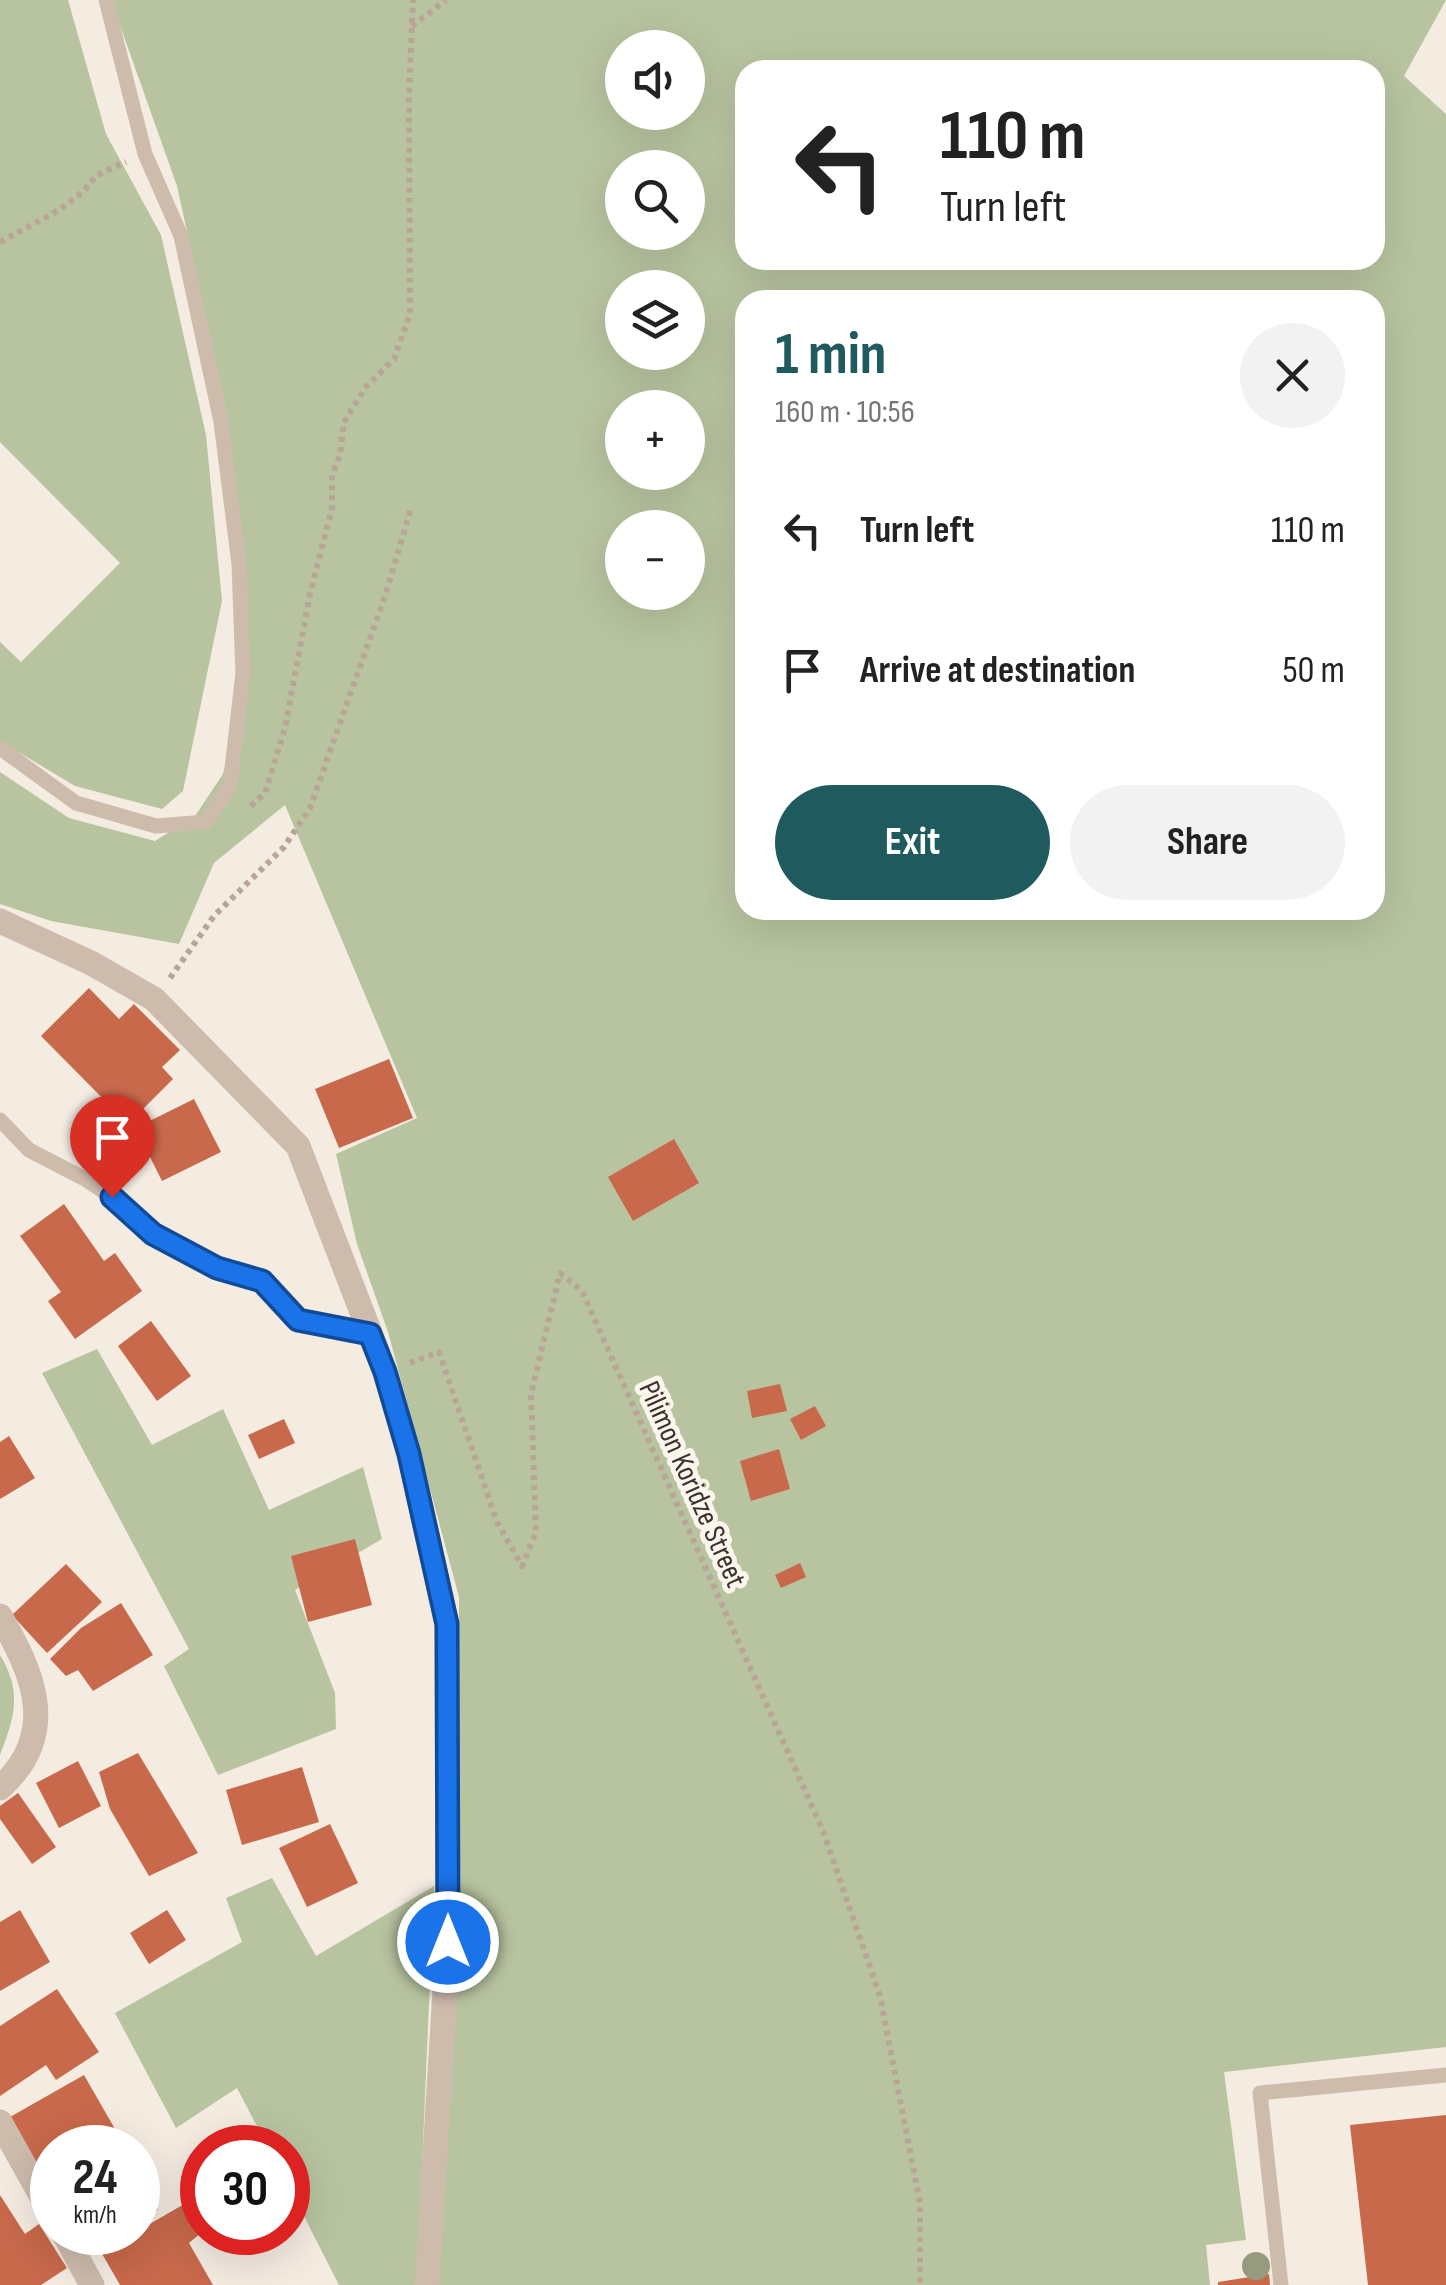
<!DOCTYPE html>
<meta charset="utf-8">
<style>
body{margin:0;font-family:"Sofia Sans Condensed",sans-serif;background:#f2f2f2;color:#222;height:100vh;display:flex;flex-direction:column;font-size:38px;white-space:nowrap}
*{box-sizing:border-box;margin:0}
p{font-size:32px;color:#767676}
.icon{flex:none;width:55px;height:55px;fill:none;stroke:currentColor;stroke-width:2;stroke-linecap:round;stroke-linejoin:round}
.map{position:relative;flex:1;overflow:hidden}
.side{position:absolute;left:735px;top:290px;width:650px;height:630px;display:flex;flex-direction:column;background:#fff;border-radius:30px;box-shadow:0 10px 40px #0002}
.side>*{flex:none}
.top-card{position:absolute;left:735px;top:60px;width:650px;height:210px;border-radius:30px;box-shadow:0 10px 40px #0002;background:#fff;color:#222;overflow:hidden}
.fabs{position:absolute;left:605px;top:30px;display:grid;gap:20px}
.fabs a{display:grid;place-items:center;width:100px;height:100px;border-radius:50%;background:#fff;box-shadow:0 10px 40px #0002;font-size:50px}
.speed{position:absolute;left:30px;top:2125px;display:flex;gap:20px;font-size:50px;font-weight:700;text-align:center}
.speed>*{display:grid;place-content:center;width:130px;height:130px;border-radius:50%;background:#fff;box-shadow:0 10px 40px #0002;line-height:1}
.speed small{font-size:25px;font-weight:400}
.speed .limit{border:15px solid #d22;background:#fff;color:#111}
.pin{position:absolute;display:grid;place-items:center;width:85px;height:85px;color:#fff;margin:-102px -42px;border-radius:50% 50% 50% 0;rotate:-45deg;box-shadow:0 0 10px #0007}
.pin .icon{rotate:45deg}
.me{position:absolute;width:110px;margin:-55px;rotate:0deg;stroke-linejoin:round;filter:drop-shadow(0 0 8px #0008)}
.turn{display:flex;align-items:center;gap:35px;height:210px;padding:0 40px;font-size:45px}
.turn .icon{width:130px;height:130px;stroke-width:2.5}
.turn b{display:block;font-size:70px;line-height:85px}
.round{display:grid;place-items:center;flex:none;width:105px;height:105px;border-radius:52px;background:#f2f2f2}
.summary{display:flex;align-items:center;justify-content:space-between;height:170px;padding:0 40px}
h1{font-size:60px;font-weight:700;line-height:75px;color:#1f5a5e}
.button{display:flex;gap:20px;margin-top:auto;padding:20px 40px}
.button a{flex:1;height:115px;border-radius:60px;background:#1f5a5e;color:#fff;font-size:40px;font-weight:700;line-height:115px;text-align:center}
.button a+a{background:#f2f2f2;color:#222}
ul{padding:0;list-style:none}
li{display:flex;align-items:center;gap:30px;height:140px;padding:0 40px}
li div{flex:1}
li b{display:block;font-size:38px}
li em{font-style:normal}
.map>svg:first-child{display:block}
</style>
<div class="map">
<svg width="1446" height="2285" viewBox="0 0 1446 2285">
<rect width="100%" height="100%" fill="#f4ebe1"/>
<path fill="#b8c4a0" fill-rule="evenodd" d="M 0,0 L 68,0 L 106,134 L 161,235 L 206,435 L 222,601 L 183,791 L 162,809 L 75,786 L 0,741 L 0,642 L 21,662 L 120,563 L 0,442 Z
M 111,0 L 1446,0 L 1404,76 L 1446,114 L 1446,2047 L 1224,2072 L 1246,2240 L 1206,2245 L 1210,2285 L 438,2285 L 459,1936 L 459,1597 L 388,1332 L 357,1244 L 336,1154 L 417,1118 L 285,805 L 214,863 L 179,944 L 51,921 L 0,904 L 0,772 L 69,818 L 155,841 L 195,816 L 223,774 L 248,667 L 227,415 L 177,186 ZM 622,48 L 688,48 L 688,112 L 622,112 ZM 745,70 L 1375,70 L 1375,260 L 745,260 ZM 622,168 L 688,168 L 688,232 L 622,232 ZM 622,288 L 688,288 L 688,352 L 622,352 ZM 745,300 L 1375,300 L 1375,910 L 745,910 ZM 622,408 L 688,408 L 688,472 L 622,472 ZM 622,528 L 688,528 L 688,592 L 622,592 Z
M 97,1349 L 152,1445 L 223,1409 L 269,1510 L 363,1467 L 382,1539 L 295,1590 L 335,1693 L 336,1729 L 218,1775 L 164,1666 L 189,1649 L 42,1373 Z
M 0,1655 C 23,1692 14,1719 0,1755 Z
M 272,1878 L 316,1956 L 434,1886 L 417,2285 L 339,2285 L 288,2185 L 288,2148 L 268,2147 L 237,2088 L 176,2128 L 115,2013 L 242,1942 L 226,1898 Z"/>
<path fill="#c8694b" d="M 89,988 L 119,1019 L 134,1004 L 180,1050 L 162,1067 L 173,1079 L 128,1124 L 41,1036 Z
M 389,1059 L 413,1118 L 339,1148 L 315,1089 Z
M 194,1099 L 221,1152 L 162,1181 L 146,1149 L 106,1169 L 95,1148 Z
M 674,1139 L 699,1183 L 633,1221 L 608,1177 Z
M 64,1204 L 104,1261 L 115,1253 L 142,1291 L 75,1339 L 48,1301 L 61,1292 L 20,1236 Z
M 151,1321 L 191,1376 L 157,1401 L 118,1346 Z
M 780,1384 L 787,1411 L 752,1418 L 747,1391 Z
M 815,1406 L 826,1426 L 801,1440 L 790,1419 Z
M 284,1419 L 295,1443 L 259,1459 L 248,1435 Z
M 9,1436 L 35,1478 L 0,1499 L 0,1442 Z
M 779,1449 L 790,1489 L 751,1501 L 740,1461 Z
M 355,1539 L 372,1605 L 308,1622 L 291,1556 Z
M 800,1563 L 806,1577 L 781,1588 L 775,1575 Z
M 66,1564 L 102,1602 L 47,1653 L 12,1615 Z
M 121,1603 L 153,1655 L 93,1691 L 78,1670 L 66,1676 L 50,1659 L 81,1628 Z
M 138,1753 L 198,1853 L 149,1876 L 110,1809 L 99,1772 Z
M 78,1761 L 101,1806 L 59,1828 L 36,1783 Z
M 302,1767 L 319,1822 L 242,1845 L 226,1790 Z
M 18,1793 L 56,1847 L 32,1864 L 0,1819 L 0,1806 Z
M 330,1824 L 358,1883 L 307,1907 L 279,1848 Z
M 20,1910 L 50,1962 L 0,1991 L 0,1922 Z
M 167,1910 L 186,1940 L 149,1964 L 130,1933 Z
M 57,1989 L 99,2052 L 56,2080 L 46,2065 L 0,2096 L 0,2026 Z
M 84,2075 L 115,2129 L 82,2148 L 52,2148 L 52,2164 L 41,2171 L 10,2117 Z
M 1446,2115 L 1446,2285 L 1368,2285 L 1350,2125 Z
M 138,2175 L 158,2210 L 138,2222 Z
M 0,2195 L 25,2234 L 39,2224 L 67,2268 L 41,2285 L 0,2285 Z
M 186,2203 L 202,2232 L 189,2243 L 213,2285 L 120,2285 L 101,2252 Z
M 1269,2274 L 1270,2285 L 1218,2285 L 1218,2282 Z"/>
<g fill="none" stroke-linecap="round" stroke-linejoin="round">
<path stroke="#b9a596" stroke-width="6" stroke-dasharray="5 5" stroke-linecap="butt" d="M 412,26 L 446,0
M 0,242 L 59,210 L 83,192 L 97,175 L 126,162
M 251,806 L 265,793 L 285,728 L 310,594 L 332,508 L 332,475 L 340,455 L 344,422 L 365,388 L 394,359 L 410,314 L 409,96 L 413,0
M 170,978 L 214,916 L 284,847 L 310,808 L 386,593 L 411,508
M 410,1363 L 439,1352 L 497,1522 L 522,1566 L 536,1532 L 531,1394 L 560,1273 L 582,1291 L 823,1831 L 880,1996 L 920,2203 L 920,2285"/>
<path stroke="#cdbbac" stroke-width="15" d="M 0,748 L 76,803 L 156,826 L 206,822 L 230,786 L 243,673 L 239,564 L 221,422 L 181,236 L 145,154 L 106,0
M 0,1120 L 29,1150 L 85,1179 L 112,1197 L 153,1234 L 217,1268 L 262,1281 L 298,1320 L 370,1335
M 1281,2285 L 1260,2093 L 1446,2075"/>
<path stroke="#cdbbac" stroke-width="25" d="M 0,921 L 91,963 L 154,999 L 298,1146 L 385,1372 L 409,1454 L 447,1625 L 448,1942 L 427,2285
M 0,1616 C 35,1676 59,1735 0,1788
M 0,2122 L 52,2215
M 63,2232 L 92,2285"/>
</g>
<circle fill="#969b7f" cx="1256" cy="2266" r="14"/>
<g fill="none" stroke-linecap="round" stroke-linejoin="round">
<defs>
<path id="route" d="M 112,1197 L 153,1234 L 217,1268 L 262,1281 L 298,1320 L 370,1334 L 385,1372 L 409,1454 L 447,1624 L 448,1942"/>
</defs>
<use href="#route" stroke="#114b97" stroke-width="25"/>
<use href="#route" stroke="#1a73e8" stroke-width="18"/>
</g>
<g text-anchor="middle" stroke-width="10" stroke-linejoin="round" paint-order="stroke">
<g font-size="30" fill="#3b302b" stroke="#fbf5ee">
<text transform="translate(693 1484) rotate(66)" y="10">Pilimon Koridze Street</text>
</g>
</g>
</svg>
<div class="fabs">
<a><svg class="icon" aria-label="sound" viewBox="0 0 24 24"><path d="M4 9h4l5-4v14l-5-4H4zM17 9q2 3 0 6"/></svg></a>
<a><svg class="icon" aria-label="search" viewBox="0 0 24 24"><circle cx="10" cy="10" r="6"/><path d="M15 15l6 6"/></svg></a>
<a><svg class="icon" aria-label="layers" viewBox="0 0 24 24"><path d="M12 4l9 5-9 5-9-5zM3 14l9 5 9-5"/></svg></a>
<a>+</a>
<a>−</a>
</div>
<div class="speed"><div>24<small>km/h</small></div><div class="limit">30</div></div>
<div class="pin" style="left:112px;top:1197px;background:#d93025"><svg class="icon" aria-label="arrive" viewBox="0 0 24 24"><path d="M6 21V4h12l-3 4 3 4H6"/></svg></div>
<svg class="me" style="left:448px;top:1942px" viewBox="-20 -20 40 40"><circle r="17" fill="#1a73e8" stroke="#fff" stroke-width="3"/><path d="M0-11L8 9 0 5-8 9z" fill="#fff"/></svg>
<div class="top-card">
<div class="turn"><svg class="icon" aria-label="left" viewBox="0 0 24 24"><path d="M17 20v-9H6M10 6l-5 5 5 5"/></svg><div><b>110 m</b>Turn left</div></div>
</div>
<section class="side">
<div class="summary"><div><h1>1 min</h1><p>160 m · 10:56</p></div><a class="round"><svg class="icon" aria-label="close" viewBox="0 0 24 24"><path d="M6 6l12 12M18 6L6 18"/></svg></a></div>
<ul>
<li><svg class="icon" aria-label="left" viewBox="0 0 24 24"><path d="M17 20v-9H6M10 6l-5 5 5 5"/></svg><div><b>Turn left</b></div><em>110 m</em></li>
<li><svg class="icon" aria-label="arrive" viewBox="0 0 24 24"><path d="M6 21V4h12l-3 4 3 4H6"/></svg><div><b>Arrive at destination</b></div><em>50 m</em></li>
</ul>
<div class="button"><a>Exit</a><a>Share</a></div>
</section>
</div>
